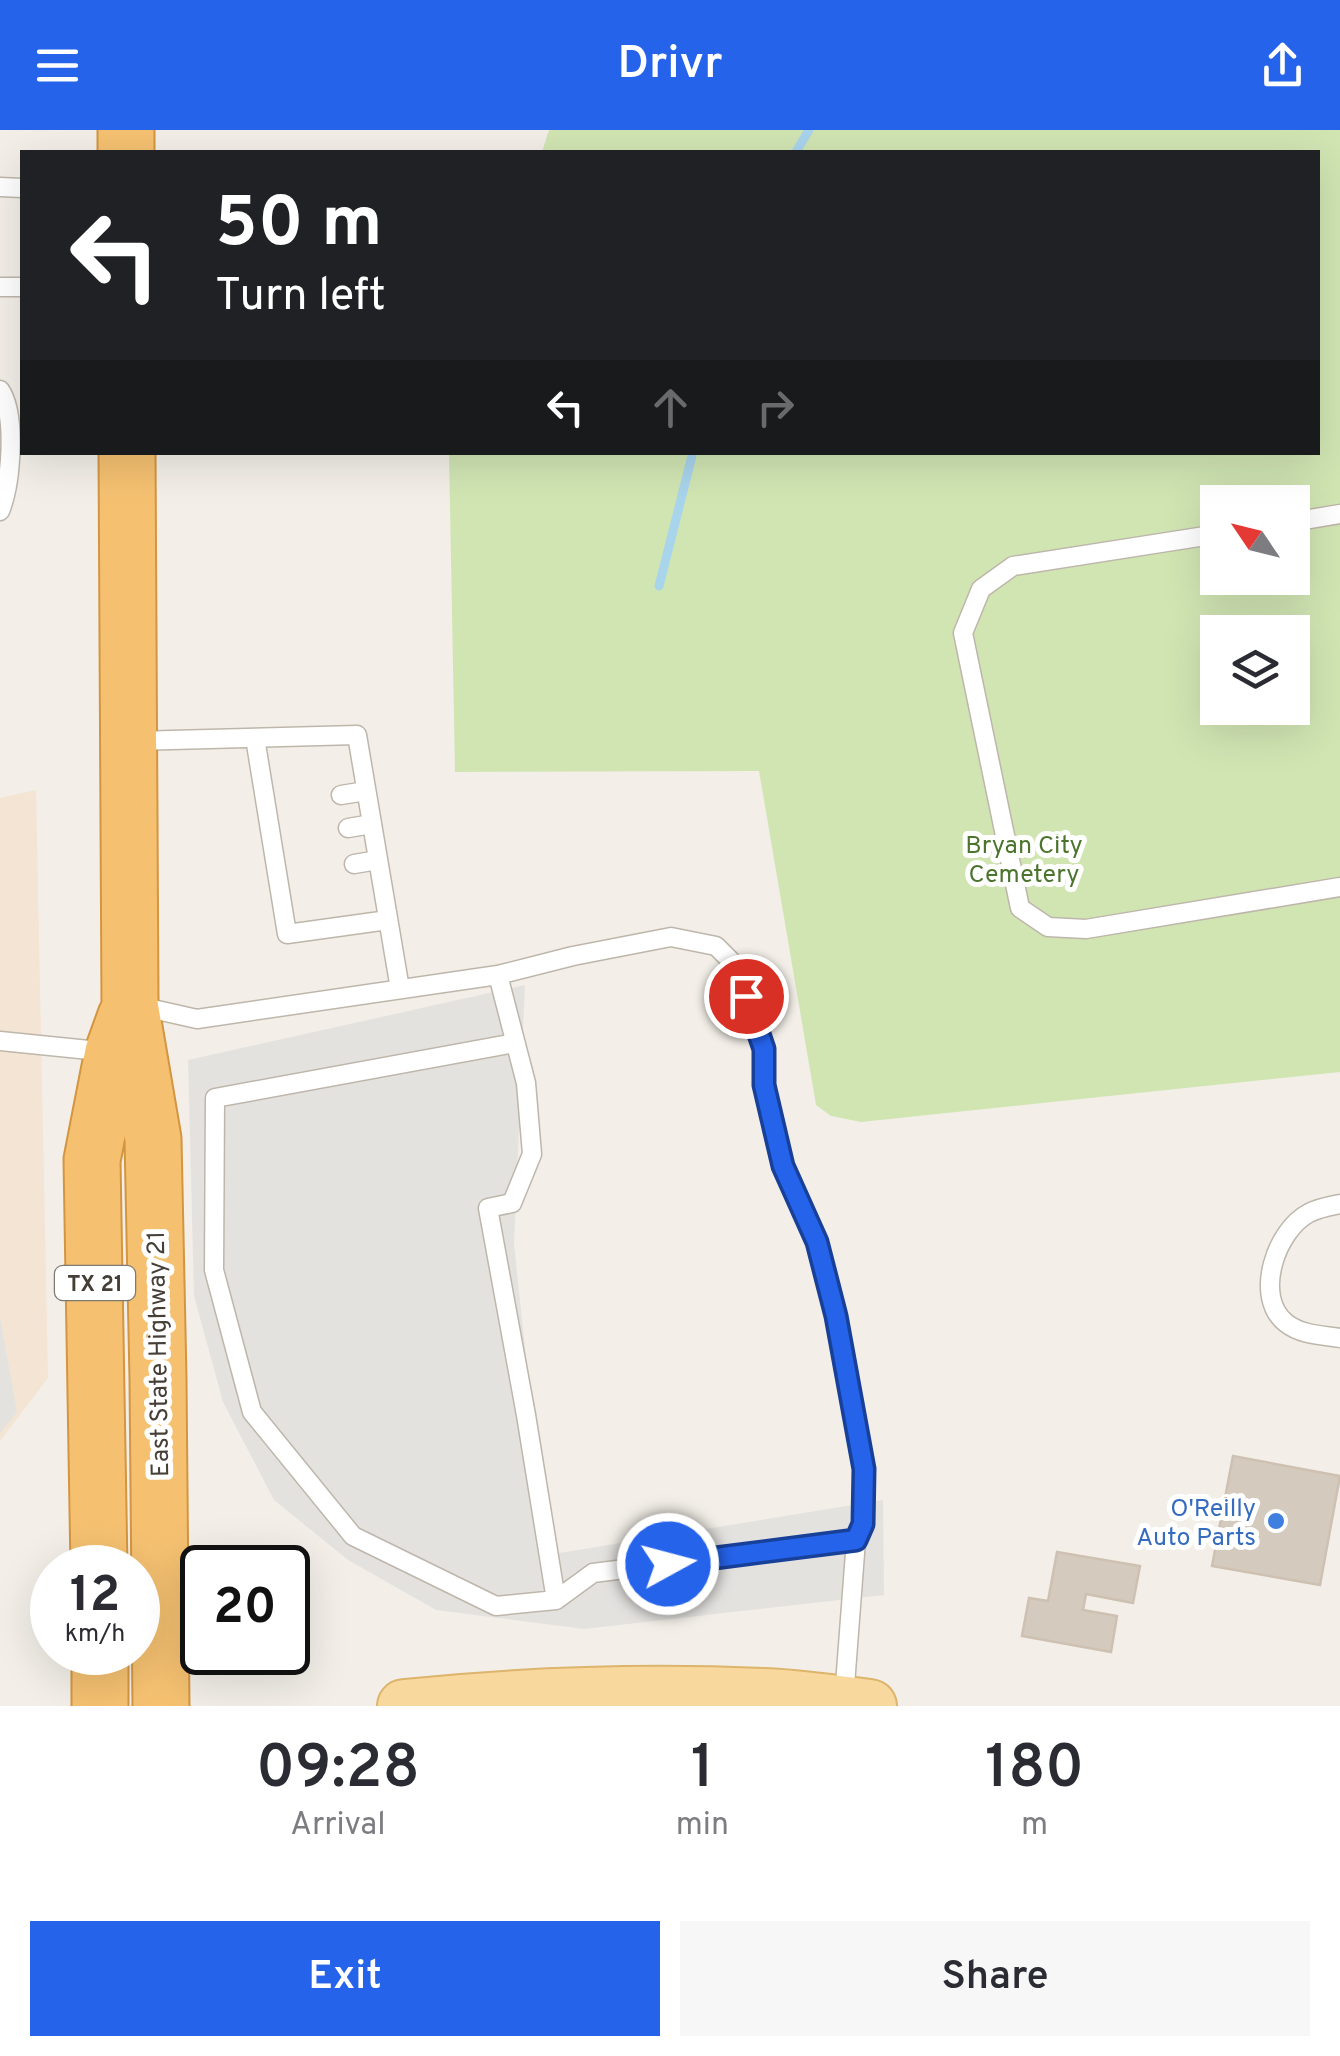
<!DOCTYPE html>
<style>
body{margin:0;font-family:Overpass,sans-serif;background:#f7f7f7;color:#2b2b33;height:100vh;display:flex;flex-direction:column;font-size:38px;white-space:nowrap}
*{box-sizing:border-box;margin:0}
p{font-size:32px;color:#7c7c81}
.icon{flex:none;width:55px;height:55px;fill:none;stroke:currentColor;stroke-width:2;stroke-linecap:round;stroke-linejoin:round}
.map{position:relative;height:1576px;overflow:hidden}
.panel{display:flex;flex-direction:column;background:#fff;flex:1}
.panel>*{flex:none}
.top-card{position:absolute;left:20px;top:20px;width:1300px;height:305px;border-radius:0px;box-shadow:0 10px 40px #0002;background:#202124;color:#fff;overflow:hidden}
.needle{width:65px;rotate:305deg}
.buttons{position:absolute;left:1200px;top:355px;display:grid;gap:20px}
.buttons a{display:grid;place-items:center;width:110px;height:110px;border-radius:0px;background:#fff;box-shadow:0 10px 40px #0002;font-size:50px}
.speed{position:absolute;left:30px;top:1415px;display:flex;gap:20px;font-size:50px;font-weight:700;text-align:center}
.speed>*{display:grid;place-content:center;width:130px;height:130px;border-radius:50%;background:#fff;box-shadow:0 10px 40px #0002;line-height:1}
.speed small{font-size:25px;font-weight:400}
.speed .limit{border:5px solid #111;border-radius:15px;background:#fff;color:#111}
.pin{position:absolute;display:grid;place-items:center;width:85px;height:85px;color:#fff;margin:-42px;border:5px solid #fff;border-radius:50%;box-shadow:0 2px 10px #0007}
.me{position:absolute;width:110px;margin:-55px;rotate:83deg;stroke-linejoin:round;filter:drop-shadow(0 0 8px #0008)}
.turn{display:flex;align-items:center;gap:35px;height:210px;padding:0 30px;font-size:45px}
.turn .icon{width:130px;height:130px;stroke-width:2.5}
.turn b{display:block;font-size:70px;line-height:85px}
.lanes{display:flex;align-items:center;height:95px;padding:0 30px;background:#0003;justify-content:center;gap:50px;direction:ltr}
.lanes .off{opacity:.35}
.eta{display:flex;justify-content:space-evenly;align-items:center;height:170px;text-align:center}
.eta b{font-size:60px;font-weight:600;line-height:70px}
.button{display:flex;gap:20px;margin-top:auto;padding:20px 30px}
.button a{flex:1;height:115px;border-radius:0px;background:#2563eb;color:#fff;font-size:40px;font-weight:600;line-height:115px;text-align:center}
.button a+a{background:#f7f7f7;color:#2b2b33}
header{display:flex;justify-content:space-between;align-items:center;height:130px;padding:0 30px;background:#2563eb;color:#fff;font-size:45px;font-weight:600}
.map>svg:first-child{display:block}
</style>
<header><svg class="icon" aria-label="menu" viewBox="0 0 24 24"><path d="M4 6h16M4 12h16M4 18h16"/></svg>Drivr<svg class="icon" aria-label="share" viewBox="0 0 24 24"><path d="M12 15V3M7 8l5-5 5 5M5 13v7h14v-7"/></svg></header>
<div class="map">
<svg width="1340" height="1576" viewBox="0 0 1340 1576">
<rect width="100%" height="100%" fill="#f3efe8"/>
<path fill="#f3e4d4" d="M 36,660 L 48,1248 L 0,1311 L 0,668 Z"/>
<path fill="#d1e5b3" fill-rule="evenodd" d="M 549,0 L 1340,0 L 1340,942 L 861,992 L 831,986 L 816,975 L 759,641 L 455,642 L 449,323 L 1318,322 L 1318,22 L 542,22 ZM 1218,372 L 1292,372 L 1292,448 L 1218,448 ZM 1218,502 L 1292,502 L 1292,578 L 1218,578 Z"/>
<path fill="#e4e2df" d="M 525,855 L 514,1114 L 547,1425 L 883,1370 L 884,1465 L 584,1499 L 436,1480 L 348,1430 L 274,1370 L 223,1272 L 194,1166 L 188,930 Z
M 0,1187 L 17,1282 L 0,1303 Z"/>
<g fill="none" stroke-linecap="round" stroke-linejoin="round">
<path stroke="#a8d4ec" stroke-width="9" d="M 796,22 L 809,0
M 659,456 L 693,322"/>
</g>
<path fill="#d4cabe" stroke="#cec1b2" stroke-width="2.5" d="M 1233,1326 L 1340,1346 L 1320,1455 L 1212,1436 Z
M 1057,1422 L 1140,1436 L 1133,1473 L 1086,1464 L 1083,1480 L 1117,1486 L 1111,1522 L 1022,1506 L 1029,1468 L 1048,1471 Z"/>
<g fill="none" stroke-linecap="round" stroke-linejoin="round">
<defs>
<path id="lane" d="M 0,57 L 22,58
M 0,157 L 22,157
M 0,260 C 17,285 11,354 0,381
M 1292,392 L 1340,384
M 1218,404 L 1013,436 L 981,459 L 963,503 L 1020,778 L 1048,797 L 1086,799 L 1340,757
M 255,608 L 287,804 L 388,790
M 134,611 L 357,605 L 400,859
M 341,665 L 366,661
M 348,698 L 372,694
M 354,734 L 378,730
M 498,845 L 573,826 L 671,807 L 716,816 L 737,837 L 763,919 L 763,955 L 783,1036 L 817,1112 L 836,1186 L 864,1339 L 863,1394 L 856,1410 L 844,1568
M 135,875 L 197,889 L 498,845 L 526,953 L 532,1024 L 512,1073 L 488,1078 L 526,1285 L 556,1470
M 0,911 L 109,922
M 515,913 L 215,968 L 214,1140 L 252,1282 L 353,1406 L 496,1476 L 556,1470 L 593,1443 L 856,1410
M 1340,1074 C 1330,1076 1318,1078 1309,1083 C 1276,1100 1253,1167 1286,1193 C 1301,1205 1322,1205 1340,1208"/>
<path id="primary" d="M 404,1576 C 523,1564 644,1560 763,1565 C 799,1566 834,1572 870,1576"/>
<path id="highway" d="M 126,0 L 126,22
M 127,322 L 130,874 L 153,1009 L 158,1249 L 161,1576
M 99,1438 L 92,1030 L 113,922 L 126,886
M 100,1522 L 100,1576"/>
</defs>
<use href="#lane" stroke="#beb6ab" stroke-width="21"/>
<use href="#primary" stroke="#ddb46c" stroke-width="56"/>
<use href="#highway" stroke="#d49541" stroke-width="59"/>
<use href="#lane" stroke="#fff" stroke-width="18"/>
<use href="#primary" stroke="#f8d89c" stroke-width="52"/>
<use href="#highway" stroke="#f5c171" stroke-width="55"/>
</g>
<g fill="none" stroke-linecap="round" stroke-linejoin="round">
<defs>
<path id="route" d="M 668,1434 L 856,1410 L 863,1394 L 864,1339 L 836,1186 L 817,1112 L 783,1036 L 764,955 L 764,919 L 746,866"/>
</defs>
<use href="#route" stroke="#184099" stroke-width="25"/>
<use href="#route" stroke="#2563eb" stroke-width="18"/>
</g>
<circle fill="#3f7fe0" stroke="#fff" stroke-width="4" cx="1276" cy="1391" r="10"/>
<g text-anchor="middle" stroke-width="10" stroke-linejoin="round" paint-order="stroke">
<rect fill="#fff" stroke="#7e7973" stroke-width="2.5" x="55" y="1136" width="80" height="34" rx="8"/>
<g font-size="22" font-weight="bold" fill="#463f37">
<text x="95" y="1161">TX 21</text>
</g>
<g font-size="25" fill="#4c742d" stroke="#fff">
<text x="1024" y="723">Bryan City<tspan x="1024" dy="29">Cemetery</tspan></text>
</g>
<g font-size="25" fill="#463f37" stroke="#fff">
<text transform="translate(157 1224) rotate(-91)" y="9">East State Highway 21</text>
</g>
<g font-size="25" fill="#366cbe" stroke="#fff" text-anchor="end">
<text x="1256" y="1386">O'Reilly<tspan x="1256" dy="29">Auto Parts</tspan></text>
</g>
</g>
</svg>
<div class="buttons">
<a><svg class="needle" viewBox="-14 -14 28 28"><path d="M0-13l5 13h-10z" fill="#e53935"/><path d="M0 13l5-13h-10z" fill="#7c7c81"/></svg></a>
<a><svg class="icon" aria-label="layers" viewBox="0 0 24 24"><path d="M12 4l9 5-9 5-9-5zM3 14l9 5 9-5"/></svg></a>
</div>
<div class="speed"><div>12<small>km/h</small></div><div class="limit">20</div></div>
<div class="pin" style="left:746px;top:866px;background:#d93025"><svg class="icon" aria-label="arrive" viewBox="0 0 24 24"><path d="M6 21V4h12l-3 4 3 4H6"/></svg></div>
<svg class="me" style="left:668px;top:1434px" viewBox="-20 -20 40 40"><circle r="17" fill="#2563eb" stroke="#fff" stroke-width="3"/><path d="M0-11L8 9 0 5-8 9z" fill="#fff"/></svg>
<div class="top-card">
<div class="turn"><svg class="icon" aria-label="left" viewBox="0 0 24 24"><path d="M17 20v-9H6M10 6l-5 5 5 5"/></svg><div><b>50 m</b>Turn left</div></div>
<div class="lanes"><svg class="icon" aria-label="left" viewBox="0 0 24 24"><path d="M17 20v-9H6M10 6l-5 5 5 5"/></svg><svg class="icon off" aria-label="ahead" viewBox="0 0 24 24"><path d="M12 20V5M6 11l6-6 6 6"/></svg><svg class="icon off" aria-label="right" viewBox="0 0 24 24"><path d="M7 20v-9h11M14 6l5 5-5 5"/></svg></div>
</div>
</div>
<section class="panel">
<div class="eta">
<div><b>09:28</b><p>Arrival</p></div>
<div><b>1</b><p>min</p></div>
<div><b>180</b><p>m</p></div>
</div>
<div class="button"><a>Exit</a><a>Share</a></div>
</section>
